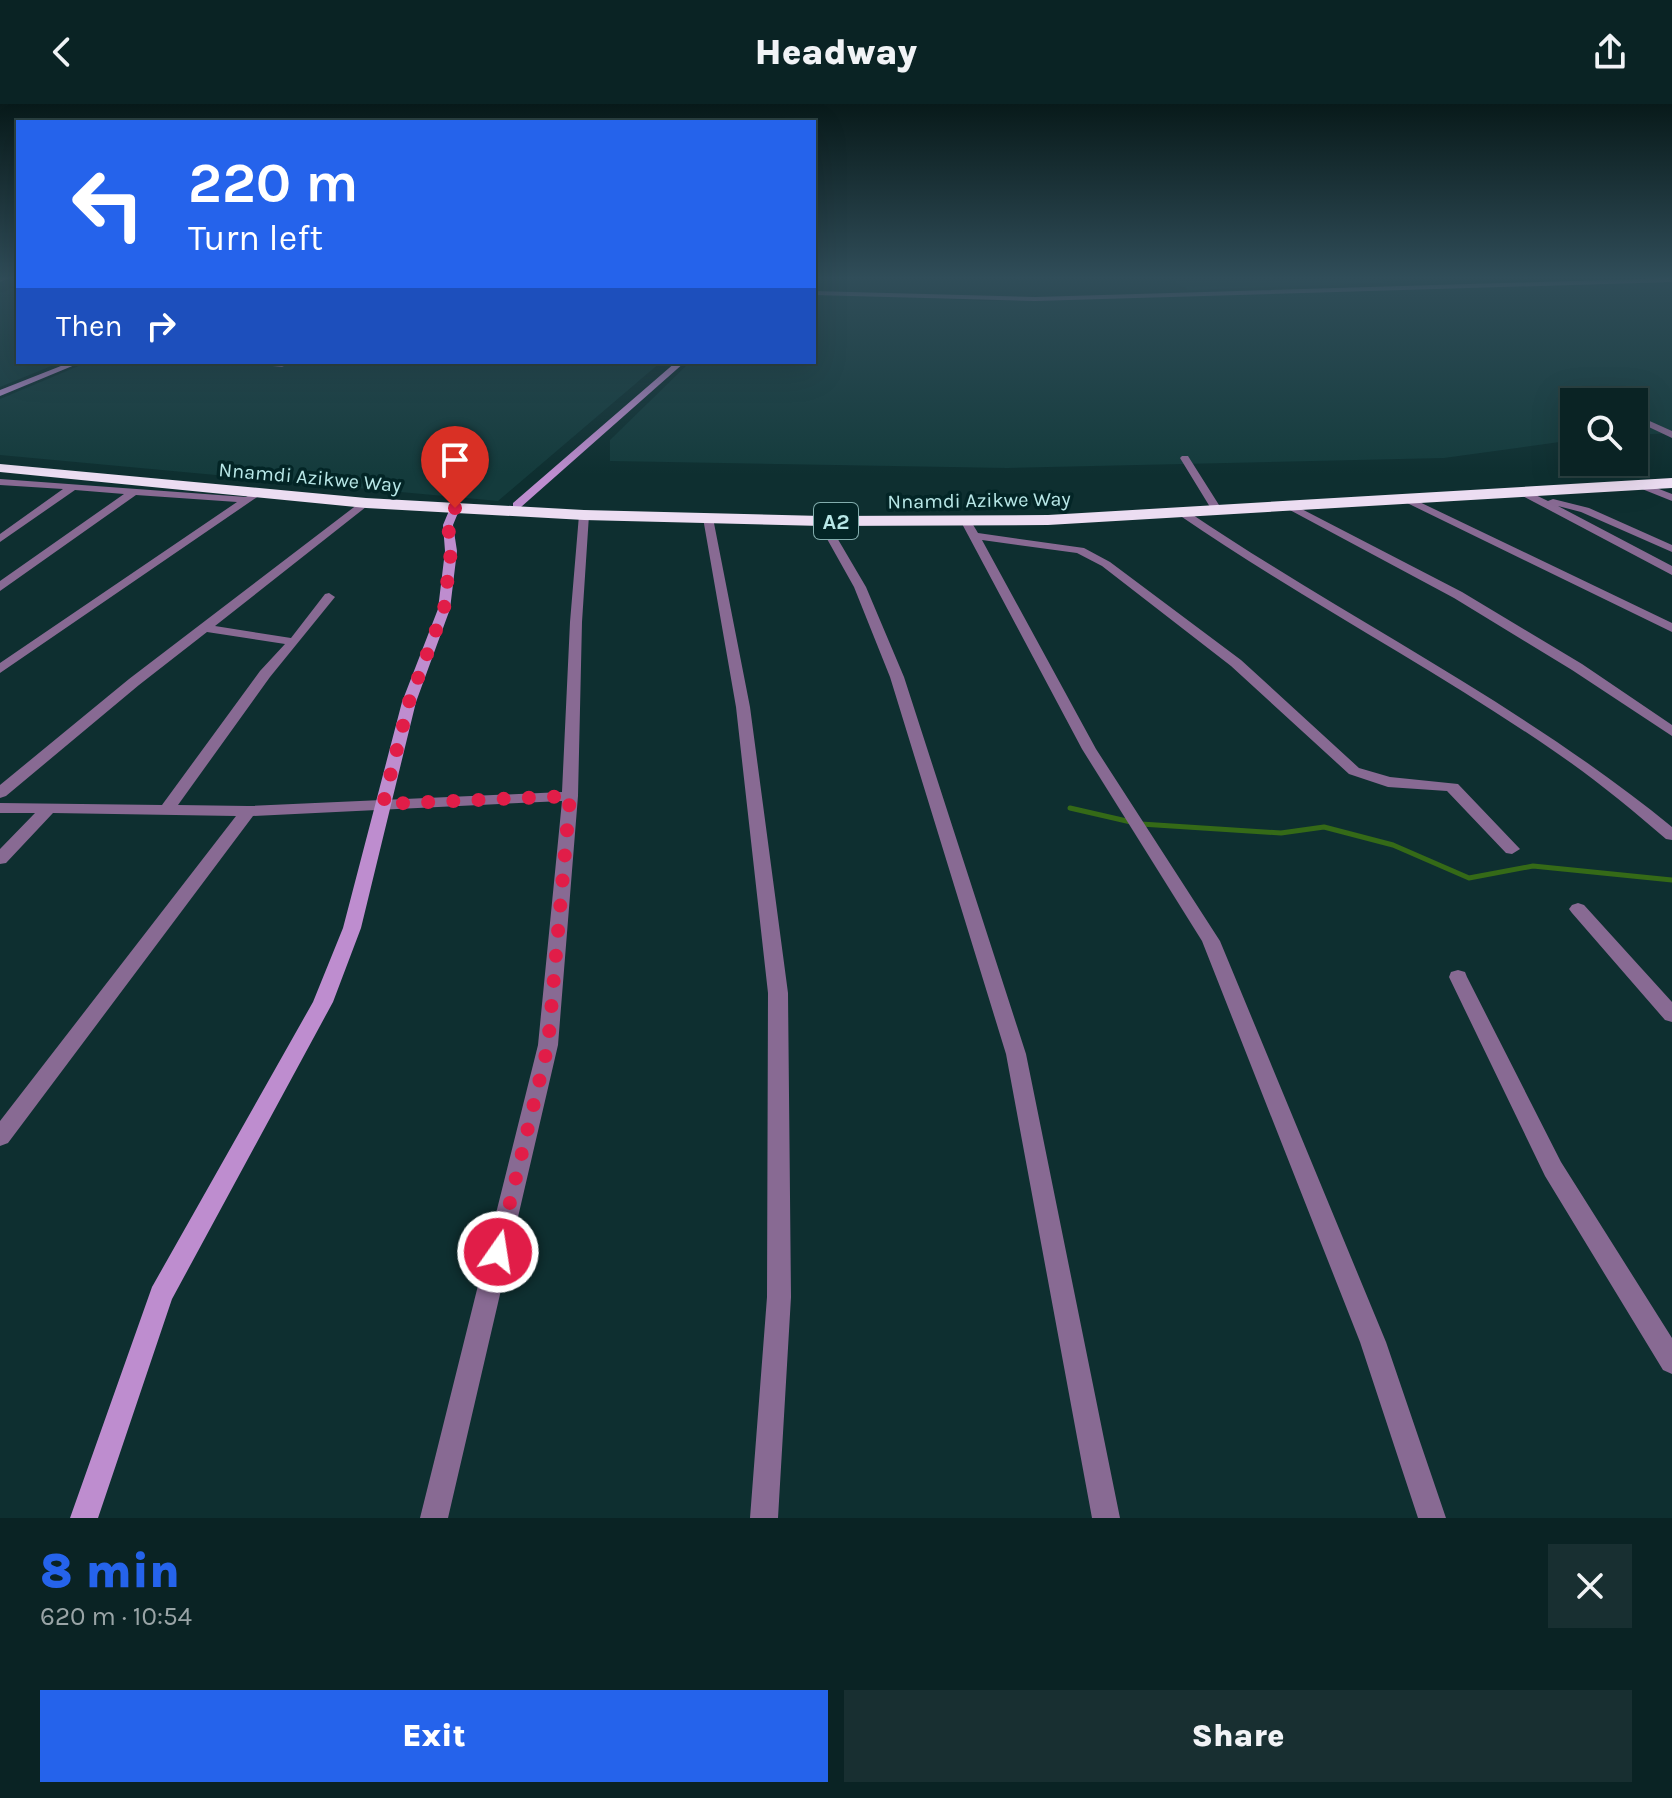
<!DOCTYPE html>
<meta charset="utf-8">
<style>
body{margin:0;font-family:Karla,sans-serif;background:#182f31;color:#f1f3f6;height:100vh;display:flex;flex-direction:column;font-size:30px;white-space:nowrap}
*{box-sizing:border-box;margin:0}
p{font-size:26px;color:#99a4a6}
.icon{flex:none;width:44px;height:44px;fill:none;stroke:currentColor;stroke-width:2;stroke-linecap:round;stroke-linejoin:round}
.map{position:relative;height:1414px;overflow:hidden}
.details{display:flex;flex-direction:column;background:#0a2324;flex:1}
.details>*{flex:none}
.banner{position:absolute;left:16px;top:16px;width:800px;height:244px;border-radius:0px;box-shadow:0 8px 32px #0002,0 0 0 2px #2a4041;background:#2563eb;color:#fff;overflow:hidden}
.controls{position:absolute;left:1560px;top:284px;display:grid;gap:16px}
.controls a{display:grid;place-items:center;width:88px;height:88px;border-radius:0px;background:#0a2324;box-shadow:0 8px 32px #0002,0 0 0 2px #2a4041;font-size:40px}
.pin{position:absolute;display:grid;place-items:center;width:68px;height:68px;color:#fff;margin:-82px -34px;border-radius:50% 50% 50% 0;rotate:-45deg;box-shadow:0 0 8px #0007}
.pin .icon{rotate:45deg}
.me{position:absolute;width:88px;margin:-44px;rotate:13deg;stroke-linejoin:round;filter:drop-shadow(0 0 6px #0008)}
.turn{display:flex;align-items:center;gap:28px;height:168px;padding:0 40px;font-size:36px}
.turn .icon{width:104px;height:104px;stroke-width:2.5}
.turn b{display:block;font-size:56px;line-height:68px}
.then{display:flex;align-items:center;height:76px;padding:0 40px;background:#0003;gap:16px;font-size:30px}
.round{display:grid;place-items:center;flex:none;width:84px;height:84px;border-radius:0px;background:#182f31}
.summary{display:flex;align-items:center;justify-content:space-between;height:136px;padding:0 40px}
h1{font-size:48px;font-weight:800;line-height:60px;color:#2563eb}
.primary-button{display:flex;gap:16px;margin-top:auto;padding:16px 40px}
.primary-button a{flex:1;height:92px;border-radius:0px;background:#2563eb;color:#fff;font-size:32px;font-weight:800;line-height:92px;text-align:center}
.primary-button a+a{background:#182f31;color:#f1f3f6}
header{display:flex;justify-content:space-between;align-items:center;height:104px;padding:0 40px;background:#0a2324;font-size:36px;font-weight:800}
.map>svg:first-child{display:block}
</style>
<header><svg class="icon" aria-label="back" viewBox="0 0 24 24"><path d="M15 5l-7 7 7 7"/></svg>Headway<svg class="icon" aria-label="share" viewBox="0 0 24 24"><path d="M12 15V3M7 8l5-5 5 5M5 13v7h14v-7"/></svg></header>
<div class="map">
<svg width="1672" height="1414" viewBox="0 0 1672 1414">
<rect width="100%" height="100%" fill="#0e2f30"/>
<path fill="#143b3c" d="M 1169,173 L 1372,173 L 1386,179 L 1188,186 Z
M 1672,177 L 1672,329 L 1634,331 L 1634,298 L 1574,298 L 1574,336 L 1444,354 L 1007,364 L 610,357 L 610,336 L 690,258 L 814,258 L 814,188 L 985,197 Z
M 18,182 L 18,258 L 61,258 L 0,283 L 0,189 Z
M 88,258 L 661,258 L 498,397 L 0,351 L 0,295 Z"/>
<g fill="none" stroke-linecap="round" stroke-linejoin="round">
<path stroke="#356a17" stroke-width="5" d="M 1070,704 L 1131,718
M 1141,720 L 1281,729 L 1324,723 L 1393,741 L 1469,774 L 1533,762 L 1672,776"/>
<path fill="#886a93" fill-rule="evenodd" d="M 4,173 L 12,173 L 0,178 L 0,174 Z
M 1672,174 L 1672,178 L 1035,197 L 814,191 L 814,187 L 1035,193 Z
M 234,258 L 273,258 L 286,261 L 282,263 Z
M 1634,310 L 1672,327 L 1672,334 L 1634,316 Z
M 1182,352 L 1188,352 L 1219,401 L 1218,403 L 1210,403 L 1180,354 Z
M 0,375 L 246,393 L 258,386 L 263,389 L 0,569 L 0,559 L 237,398 L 136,391 L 0,487 L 0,477 L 124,390 L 75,386 L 0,438 L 0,430 L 63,385 L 0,381 Z
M 1641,378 L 1672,390 L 1672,397 L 1637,383 L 1637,379 Z
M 1523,385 L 1548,397 L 1553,395 L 1589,404 L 1672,441 L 1672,448 L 1581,408 L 1558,402 L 1672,462 L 1672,471 L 1519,390 L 1518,388 Z
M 1409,393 L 1672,519 L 1672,528 L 1405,398 L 1404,396 Z
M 362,397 L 371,399 L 215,522 L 291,534 L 325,490 L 329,489 L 335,493 L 270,573 L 178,701 L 248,702 L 562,688 L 570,518 L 579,411 L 584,408 L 589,411 L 582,518 L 578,692 L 558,941 L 448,1414 L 420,1414 L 538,941 L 562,697 L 253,712 L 8,1039 L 0,1042 L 0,1017 L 236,712 L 53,709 L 6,759 L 0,760 L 0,745 L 35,709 L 0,709 L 0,699 L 162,701 L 260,567 L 285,540 L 207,528 L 139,581 L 6,692 L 0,694 L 0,681 L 129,575 Z
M 1292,400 L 1462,488 L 1582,560 L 1672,621 L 1672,632 L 1572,566 L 1454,494 L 1288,405 L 1287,403 Z
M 1179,407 L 1187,407 C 1347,515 1522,600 1672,723 L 1672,736 L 1666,735 C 1629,703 1591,672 1551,645 C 1430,562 1300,494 1179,411 Z
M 708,411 L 713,414 L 750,603 L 788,889 L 791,1193 L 778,1414 L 750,1414 L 767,1193 L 768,889 L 736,603 L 703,414 Z
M 965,413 L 969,414 L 978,429 L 1084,444 L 1110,458 L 1241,556 L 1359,664 L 1390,673 L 1458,680 L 1520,745 L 1512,750 L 1506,749 L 1447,687 L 1388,683 L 1349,670 L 1231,562 L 1102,462 L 1077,449 L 982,436 L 1096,645 L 1220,837 L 1386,1238 L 1446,1414 L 1418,1414 L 1360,1238 L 1202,837 L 1082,645 L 960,416 Z
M 818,415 L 826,415 L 866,483 L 904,573 L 1026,950 L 1120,1414 L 1092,1414 L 1006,950 L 890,573 L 854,483 L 817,417 Z
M 1578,799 L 1584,801 L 1672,898 L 1672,918 L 1665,916 L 1572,809 L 1569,805 L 1572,801 Z
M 1458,866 L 1465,868 L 1467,873 L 1561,1058 L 1672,1234 L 1672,1270 L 1663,1266 L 1545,1072 L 1449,873 L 1451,868 Z"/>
<path fill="#be8dcf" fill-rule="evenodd" d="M 71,258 L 82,258 L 0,292 L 0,286 Z
M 676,258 L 685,258 L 521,403 L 513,403 L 513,399 Z
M 451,402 L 460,404 L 453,421 L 457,447 L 450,505 L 416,598 L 361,824 L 333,898 L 172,1195 L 98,1414 L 70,1414 L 152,1183 L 313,898 L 343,824 L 402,598 L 438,505 L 445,447 L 443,421 Z"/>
<path fill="#ecddf2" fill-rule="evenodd" d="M 0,360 L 366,394 L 584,406 L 822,412 L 1048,411 L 1672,374 L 1672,384 L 1048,421 L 822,422 L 584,416 L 366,404 L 0,368 Z"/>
</g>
<linearGradient id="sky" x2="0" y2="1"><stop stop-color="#081a1a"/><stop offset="0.47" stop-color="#304d59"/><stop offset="1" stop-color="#304d59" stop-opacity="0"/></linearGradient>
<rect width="1672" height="370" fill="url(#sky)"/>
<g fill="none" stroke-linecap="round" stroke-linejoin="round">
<path stroke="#e11d48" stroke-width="14" stroke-dasharray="0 25.2" d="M 455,404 L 448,421 L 451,447 L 444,505 L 409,598 L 383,700 L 570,692 L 548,941 L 498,1148"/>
</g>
<g text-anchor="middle" stroke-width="7" stroke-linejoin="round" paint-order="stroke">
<g font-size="20" fill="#b8e7e7" stroke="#032526">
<text transform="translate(310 373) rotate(5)" y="7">Nnamdi Azikwe Way</text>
<text transform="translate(979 396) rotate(-1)" y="7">Nnamdi Azikwe Way</text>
</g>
<rect fill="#032526" stroke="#82adad" stroke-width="2" x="814" y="399" width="44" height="36" rx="6"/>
<g font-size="22" font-weight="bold" fill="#b8e7e7">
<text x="836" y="425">A2</text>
</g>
</g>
</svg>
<div class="controls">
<a><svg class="icon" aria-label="search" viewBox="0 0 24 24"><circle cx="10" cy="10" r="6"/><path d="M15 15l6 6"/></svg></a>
</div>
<div class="pin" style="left:455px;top:404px;background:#d93025"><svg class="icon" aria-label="arrive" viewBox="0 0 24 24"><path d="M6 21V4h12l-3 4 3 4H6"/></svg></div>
<svg class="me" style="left:498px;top:1148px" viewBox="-20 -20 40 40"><circle r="17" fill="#e11d48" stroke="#fff" stroke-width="3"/><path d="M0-11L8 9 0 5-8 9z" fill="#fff"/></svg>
<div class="banner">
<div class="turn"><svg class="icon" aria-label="left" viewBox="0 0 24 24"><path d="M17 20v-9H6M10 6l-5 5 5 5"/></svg><div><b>220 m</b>Turn left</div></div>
<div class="then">Then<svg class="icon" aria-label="right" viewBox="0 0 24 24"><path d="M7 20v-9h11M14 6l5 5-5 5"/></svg></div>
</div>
</div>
<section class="details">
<div class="summary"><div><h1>8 min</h1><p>620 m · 10:54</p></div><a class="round"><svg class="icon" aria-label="close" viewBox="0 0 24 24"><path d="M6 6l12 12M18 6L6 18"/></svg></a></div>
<div class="primary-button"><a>Exit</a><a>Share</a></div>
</section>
